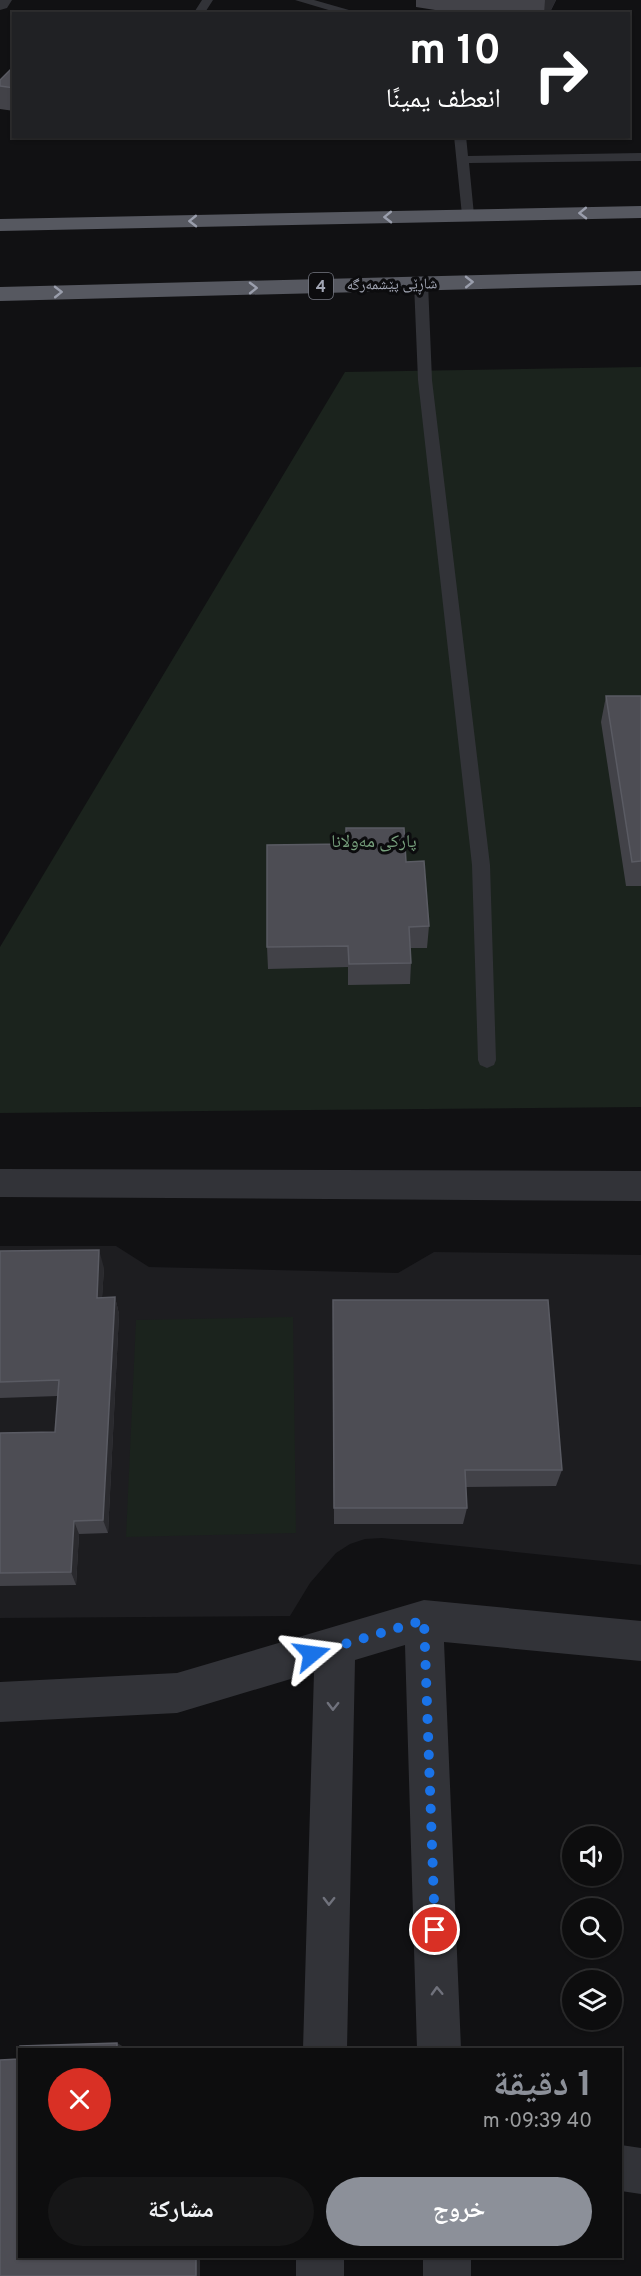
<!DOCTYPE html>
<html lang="ar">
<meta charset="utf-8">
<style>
body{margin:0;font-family:Overpass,"Noto Naskh Arabic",sans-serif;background:#161617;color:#f1f3f6;direction:rtl;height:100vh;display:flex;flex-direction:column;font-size:22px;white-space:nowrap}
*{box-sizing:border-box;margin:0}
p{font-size:20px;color:#9a9c9e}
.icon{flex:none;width:33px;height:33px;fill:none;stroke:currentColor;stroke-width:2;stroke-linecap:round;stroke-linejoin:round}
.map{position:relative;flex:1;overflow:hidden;direction:ltr}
.drawer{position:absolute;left:18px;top:2048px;width:604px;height:210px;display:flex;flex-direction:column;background:#0d0d0e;border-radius:0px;box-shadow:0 2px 4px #0004,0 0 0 2px #2d2d2e;direction:rtl}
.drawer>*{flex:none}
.banner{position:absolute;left:12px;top:12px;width:618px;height:126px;border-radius:0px;box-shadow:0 2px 4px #0004,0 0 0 2px #2d2d2e;direction:rtl;background:#202124;color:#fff;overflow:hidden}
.tools{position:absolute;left:562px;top:1826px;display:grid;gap:12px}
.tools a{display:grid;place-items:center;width:60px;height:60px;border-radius:50%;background:#0d0d0e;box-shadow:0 2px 4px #0004,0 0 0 2px #2d2d2e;font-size:30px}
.pin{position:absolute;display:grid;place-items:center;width:51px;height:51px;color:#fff;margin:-26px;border:3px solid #fff;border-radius:50%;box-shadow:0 2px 6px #0007}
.me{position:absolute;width:66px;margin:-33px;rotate:74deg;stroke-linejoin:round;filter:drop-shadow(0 0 4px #0008)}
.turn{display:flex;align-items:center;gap:21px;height:126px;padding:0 30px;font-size:27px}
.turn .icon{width:78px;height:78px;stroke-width:2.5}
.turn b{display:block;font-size:42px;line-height:51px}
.round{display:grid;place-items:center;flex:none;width:63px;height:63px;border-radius:32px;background:#161617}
.headline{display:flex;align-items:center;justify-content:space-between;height:102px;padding:0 30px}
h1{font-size:36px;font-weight:700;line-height:45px;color:#8c9099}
.button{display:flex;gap:12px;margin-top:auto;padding:12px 30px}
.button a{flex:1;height:69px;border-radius:36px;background:#8c9099;color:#fff;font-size:24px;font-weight:700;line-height:69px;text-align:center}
.button a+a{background:#161617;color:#f1f3f6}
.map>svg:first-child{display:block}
</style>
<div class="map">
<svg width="641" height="2276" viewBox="0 0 641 2276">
<rect width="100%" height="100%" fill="#111113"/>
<path fill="#1d1d20" d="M 0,1246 L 116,1246 L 149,1267 L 398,1273 L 434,1252 L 641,1255 L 641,1565 L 382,1538 L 365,1539 L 350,1544 L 336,1553 L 310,1583 L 290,1616 L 0,1618 Z"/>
<path fill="#1b231d" d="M 641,367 L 641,1107 L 0,1113 L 0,947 L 345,372 Z
M 293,1317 L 296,1533 L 126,1537 L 136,1320 Z"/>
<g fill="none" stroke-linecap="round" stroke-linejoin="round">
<path fill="#323338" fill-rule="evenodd" d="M 202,0 L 213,0 L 204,14 L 193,14 Z
M 295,0 L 314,0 L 363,14 L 342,14 Z
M 454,136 L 466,136 L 468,156 L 641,153 L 641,161 L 469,163 L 474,215 L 468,219 L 462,215 Z
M 421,279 L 428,283 L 432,380 L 490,865 L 496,1060 L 494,1065 L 487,1068 L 480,1065 L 478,1060 L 472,865 L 418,380 L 414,283 Z"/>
<path fill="#323338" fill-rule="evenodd" d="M 0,0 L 12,0 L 7,8 L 0,10 Z
M 0,1169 L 641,1171 L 641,1201 L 0,1197 Z
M 424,1600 L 641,1621 L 641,1661 L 444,1642 L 461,2049 L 417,2049 L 405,1645 L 355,1660 L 347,2049 L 303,2049 L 314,1672 L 177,1713 L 0,1722 L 0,1682 L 177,1673 Z
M 621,2145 L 641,2148 L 641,2194 L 621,2191 Z
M 296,2256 L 344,2256 L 344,2276 L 296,2276 Z
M 423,2256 L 471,2256 L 471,2276 L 423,2276 Z"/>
<path fill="#565860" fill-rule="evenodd" d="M 641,206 L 641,218 L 0,231 L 0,219 Z
M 641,271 L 641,285 L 0,301 L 0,287 Z"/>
</g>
<path fill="#424248" d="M 416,0 L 556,0 L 549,14 L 461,14 L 416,7 Z
M 14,66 L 14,111 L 0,109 L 0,80 Z
M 606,696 L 641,696 L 641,886 L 626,886 L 601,722 Z
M 346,828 L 406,862 L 429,926 L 427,948 L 410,948 L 411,963 L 410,984 L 348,985 L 348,967 L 268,969 L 267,947 L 346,844 Z
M 0,1251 L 104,1268 L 102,1297 L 115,1297 L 119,1314 L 108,1533 L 79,1534 L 76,1585 L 0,1586 L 0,1433 L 55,1432 L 58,1396 L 0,1398 Z
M 333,1319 L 562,1470 L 556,1486 L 466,1487 L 467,1508 L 463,1524 L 334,1524 Z"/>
<path fill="#2a2a2e" d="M 545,0 L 556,0 L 549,14 L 544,14 Z
M 99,1250 L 104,1268 L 101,1315 L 97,1298 Z
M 115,1297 L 119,1314 L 108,1533 L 103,1520 Z
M 74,1521 L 79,1534 L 76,1585 L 71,1572 Z
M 117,2043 L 124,2047 L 124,2049 L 117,2049 Z
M 196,2256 L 200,2256 L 200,2276 L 196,2276 Z"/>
<path fill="#4d4d54" stroke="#5a5b63" stroke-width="1.5" d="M 14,66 L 14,88 L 0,86 L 0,80 Z
M 606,696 L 641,696 L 641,861 L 632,862 Z
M 346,828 L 404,828 L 406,862 L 424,861 L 429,926 L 409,927 L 411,963 L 349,964 L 348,946 L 267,947 L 267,845 L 346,844 Z
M 99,1250 L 97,1298 L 115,1297 L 103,1520 L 74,1521 L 71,1572 L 0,1573 L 0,1433 L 55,1432 L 59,1380 L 0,1382 L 0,1251 Z
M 333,1300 L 548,1300 L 562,1470 L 465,1470 L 467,1508 L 334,1508 Z
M 117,2043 L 117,2049 L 20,2049 L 20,2046 Z
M 20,2052 L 20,2256 L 196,2256 L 196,2276 L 0,2276 L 0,2060 L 19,2059 Z"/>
<defs><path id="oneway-chevron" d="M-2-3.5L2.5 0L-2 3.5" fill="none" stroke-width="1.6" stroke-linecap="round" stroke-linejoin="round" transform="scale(1.5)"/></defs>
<g stroke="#9a9eac">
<use href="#oneway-chevron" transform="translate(583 213) rotate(179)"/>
<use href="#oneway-chevron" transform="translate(388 217) rotate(179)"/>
<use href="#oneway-chevron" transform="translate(193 221) rotate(179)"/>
<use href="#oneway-chevron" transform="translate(469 282) rotate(-1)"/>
<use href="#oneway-chevron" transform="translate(253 288) rotate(-1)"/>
<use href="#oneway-chevron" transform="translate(58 292) rotate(-1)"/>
</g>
<g stroke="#70727c">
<use href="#oneway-chevron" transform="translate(333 1706) rotate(91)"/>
<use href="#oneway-chevron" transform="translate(329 1901) rotate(91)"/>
<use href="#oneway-chevron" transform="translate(437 1991) rotate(-92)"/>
</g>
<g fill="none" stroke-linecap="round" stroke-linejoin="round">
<path stroke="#1a73e8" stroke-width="10" stroke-dasharray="0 18" d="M 312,1654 L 424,1620 L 435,1930"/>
</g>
<g text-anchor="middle" stroke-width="6" stroke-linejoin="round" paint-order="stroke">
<g font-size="15" fill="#a2a6b4" stroke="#0c0c0e">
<text transform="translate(392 284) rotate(-1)" y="5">شاڕێی پێشمەرگە</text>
</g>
<rect fill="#0c0c0e" stroke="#757882" stroke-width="1.5" x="309" y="273" width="24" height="26" rx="4.5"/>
<g font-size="16" font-weight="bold" fill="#a2a6b4">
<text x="321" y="292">4</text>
</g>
<g font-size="18" fill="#77a07d" stroke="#0c0c0e">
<text x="374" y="847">پارکی مەولانا</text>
</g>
</g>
</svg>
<div class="tools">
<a><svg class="icon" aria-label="sound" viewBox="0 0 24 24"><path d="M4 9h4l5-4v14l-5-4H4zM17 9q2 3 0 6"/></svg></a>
<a><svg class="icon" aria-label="search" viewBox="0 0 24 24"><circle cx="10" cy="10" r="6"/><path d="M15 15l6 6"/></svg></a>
<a><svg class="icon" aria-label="layers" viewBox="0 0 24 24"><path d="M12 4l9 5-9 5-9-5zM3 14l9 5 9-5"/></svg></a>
</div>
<div class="pin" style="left:435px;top:1930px;background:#d93025"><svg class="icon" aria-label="arrive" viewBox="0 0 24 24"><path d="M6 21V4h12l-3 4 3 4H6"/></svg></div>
<svg class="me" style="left:312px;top:1654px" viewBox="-20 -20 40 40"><path d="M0-17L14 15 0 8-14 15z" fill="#1a73e8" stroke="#fff" stroke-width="4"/></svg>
<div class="banner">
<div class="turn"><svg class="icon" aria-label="right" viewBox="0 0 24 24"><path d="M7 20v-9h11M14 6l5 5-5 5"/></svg><div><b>10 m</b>انعطف يمينًا</div></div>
</div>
<section class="drawer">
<div class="headline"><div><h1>1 دقيقة</h1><p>40 m · 09:39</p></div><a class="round" style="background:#d93025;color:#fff"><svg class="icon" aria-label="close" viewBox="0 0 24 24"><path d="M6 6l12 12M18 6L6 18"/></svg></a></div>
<div class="button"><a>خروج</a><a>مشاركة</a></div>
</section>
</div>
